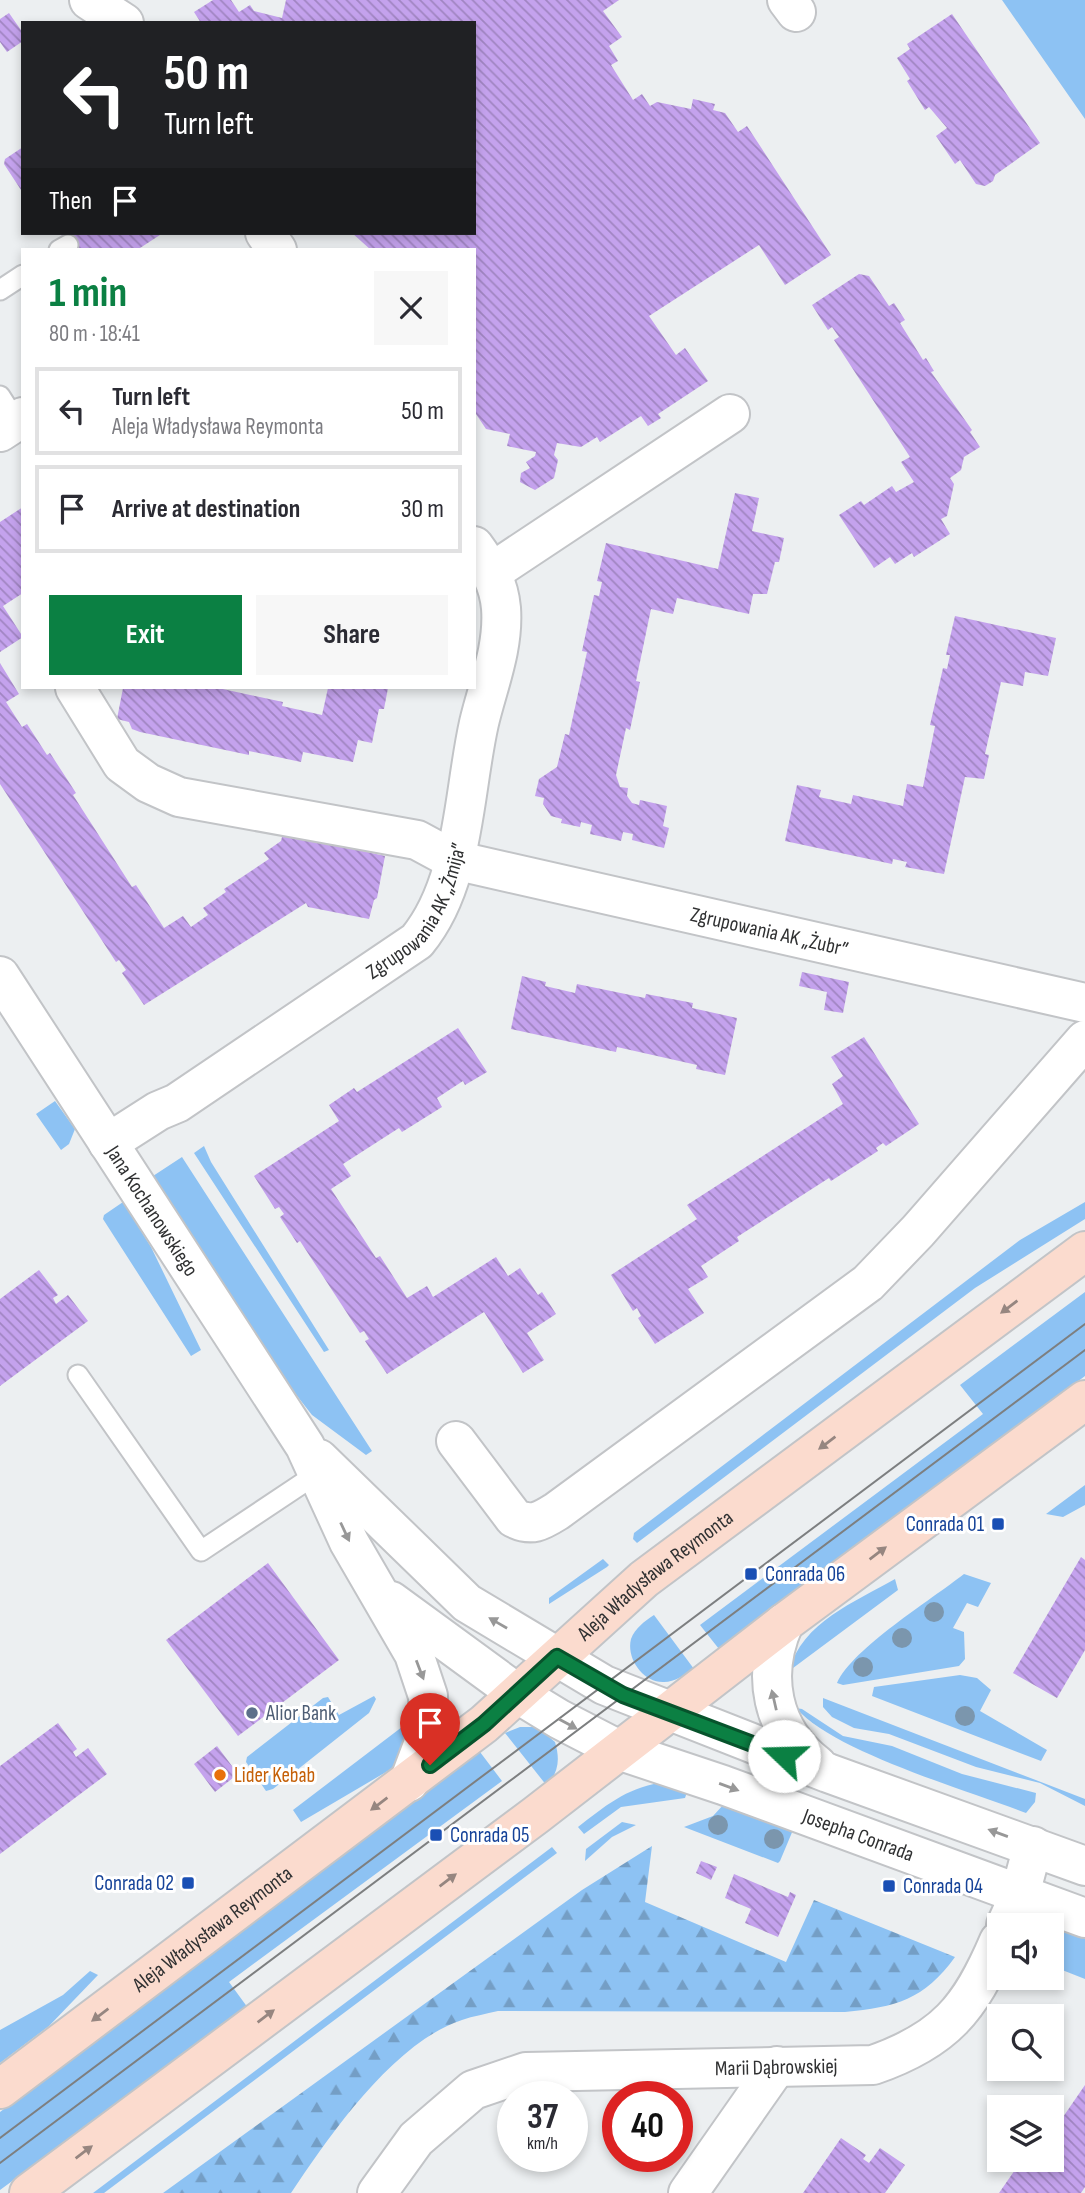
<!DOCTYPE html>
<meta charset="utf-8">
<style>
body{margin:0;font-family:"Sofia Sans Condensed",sans-serif;background:#f7f7f7;color:#2b2b33;height:100vh;display:flex;flex-direction:column;font-size:26px;white-space:nowrap}
*{box-sizing:border-box;margin:0}
p{font-size:23px;color:#7c7c81}
.icon{flex:none;width:38px;height:38px;fill:none;stroke:currentColor;stroke-width:2;stroke-linecap:round;stroke-linejoin:round}
.map{position:relative;flex:1;overflow:hidden}
.side{position:absolute;left:21px;top:248px;width:455px;height:441px;display:flex;flex-direction:column;background:#fff;border-radius:0px;box-shadow:0 4px 10px #0003}
.side>*{flex:none}
.banner{position:absolute;left:21px;top:21px;width:455px;height:214px;border-radius:0px;box-shadow:0 4px 10px #0003;background:#202124;color:#fff;overflow:hidden}
.tools{position:absolute;left:987px;top:1913px;display:grid;gap:14px}
.tools a{display:grid;place-items:center;width:77px;height:77px;border-radius:0px;background:#fff;box-shadow:0 4px 10px #0003;font-size:35px}
.speed{position:absolute;left:497px;top:2081px;display:flex;gap:14px;font-size:35px;font-weight:700;text-align:center}
.speed>*{display:grid;place-content:center;width:91px;height:91px;border-radius:50%;background:#fff;box-shadow:0 4px 10px #0003;line-height:1}
.speed small{font-size:18px;font-weight:400}
.speed .limit{border:10px solid #d22;background:#fff;color:#111}
.pin{position:absolute;display:grid;place-items:center;width:60px;height:60px;color:#fff;margin:-72px -30px;border-radius:50% 50% 50% 0;rotate:-45deg;box-shadow:0 0 7px #0007}
.pin .icon{rotate:45deg}
.me{position:absolute;width:77px;margin:-38px;rotate:291deg;stroke-linejoin:round;filter:drop-shadow(0 0 5px #0008)}
.turn{display:flex;align-items:center;gap:24px;height:147px;padding:0 28px;font-size:32px}
.turn .icon{width:91px;height:91px;stroke-width:2.5}
.turn b{display:block;font-size:49px;line-height:60px}
.then{display:flex;align-items:center;height:66px;padding:0 28px;background:#0003;gap:14px;font-size:26px}
.round{display:grid;place-items:center;flex:none;width:74px;height:74px;border-radius:0px;background:#f7f7f7}
.overview{display:flex;align-items:center;justify-content:space-between;height:119px;padding:0 28px}
h1{font-size:42px;font-weight:700;line-height:52px;color:#0b8043}
.action{display:flex;gap:14px;margin-top:auto;padding:14px 28px}
.action a{flex:1;height:80px;border-radius:0px;background:#0b8043;color:#fff;font-size:28px;font-weight:700;line-height:80px;text-align:center}
.action a+a{background:#f7f7f7;color:#2b2b33}
ul{padding:0;list-style:none}
li{display:flex;align-items:center;gap:21px;height:88px;margin:0 14px 10px;padding:0 14px;border:4px solid #e1e1e2;border-radius:0px}
li div{flex:1}
li b{display:block;font-size:26px}
li em{font-style:normal}
.map>svg:first-child{display:block}
</style>
<div class="map">
<svg width="1085" height="2193" viewBox="0 0 1085 2193">
<defs>
<pattern id="forest-firs" width="22" height="20" patternUnits="userSpaceOnUse" patternTransform="scale(1.75)"><rect width="22" height="20" fill="#8dc2f3"/><path d="M5 1l3.5 6h-7zM16 11l3.5 6h-7z" fill="#749ec5"/></pattern>
<pattern id="building-back-hatch" width="6" height="6" patternUnits="userSpaceOnUse" patternTransform="scale(1.75)"><rect width="6" height="6" fill="#c4a2ed"/><path d="M-1 5l2 2M0 0l6 6M5-1l2 2" fill="none" stroke="#a085c1"/></pattern>
</defs>
<rect width="100%" height="100%" fill="#eceff1"/>
<path fill="#8dc2f3" d="M 1002,0 L 1085,0 L 1085,119 Z
M 55,1101 L 75,1129 L 69,1144 L 61,1150 L 36,1114 Z
M 204,1146 L 211,1162 L 329,1350 L 324,1352 L 194,1153 Z
M 182,1157 L 372,1451 L 366,1455 L 312,1415 L 294,1392 L 153,1176 Z
M 123,1202 L 151,1247 L 201,1350 L 191,1356 L 103,1219 L 104,1215 Z
M 1085,1202 L 1085,1219 L 975,1288 L 637,1543 L 633,1539 L 634,1533 L 1020,1240 Z
M 1085,1292 L 1085,1376 L 719,1649 L 700,1625 L 983,1414 L 960,1385 Z
M 1085,1485 L 1085,1505 L 1063,1517 L 1046,1514 Z
M 603,1559 L 609,1565 L 607,1567 L 549,1604 L 549,1598 Z
M 964,1574 L 991,1583 L 978,1607 L 967,1603 L 953,1628 L 964,1632 L 965,1659 L 959,1666 L 843,1685 L 837,1683 C 853,1648 931,1600 964,1574 Z
M 895,1579 L 898,1590 L 789,1671 C 802,1622 855,1602 895,1579 Z
M 654,1615 L 694,1669 C 684,1675 675,1682 664,1682 C 643,1683 626,1658 631,1639 C 635,1628 645,1621 654,1615 Z
M 960,1675 L 977,1678 L 991,1690 L 980,1711 L 1047,1750 L 1041,1761 L 872,1696 L 874,1687 Z
M 374,1696 L 376,1699 L 369,1713 L 273,1789 L 266,1791 L 246,1762 L 247,1757 L 323,1698 L 328,1697 L 339,1715 Z
M 823,1698 L 1085,1799 L 1085,1806 L 1040,1783 L 976,1767 L 889,1734 L 854,1728 L 832,1717 L 823,1707 Z
M 796,1708 L 802,1709 L 843,1736 L 892,1746 L 962,1774 L 1036,1793 L 1035,1802 L 1026,1813 C 967,1790 834,1752 796,1708 Z
M 418,1722 L 398,1765 L 301,1822 L 293,1810 L 402,1727 Z
M 520,1727 L 537,1727 L 555,1742 C 560,1759 559,1771 547,1786 L 505,1733 Z
M 480,1752 L 502,1781 L 229,1982 L 248,2008 L 0,2190 L 0,2112 Z
M 660,1783 L 688,1789 L 685,1798 L 621,1807 L 584,1834 L 578,1827 C 604,1807 626,1788 660,1783 Z
M 724,1804 L 793,1830 L 780,1861 L 778,1863 L 684,1827 L 713,1816 Z
M 622,1822 L 636,1825 L 612,1837 L 585,1861 L 586,1849 Z
M 552,1847 L 557,1853 L 104,2193 L 93,2193 Z
M 1052,1927 L 1085,1934 L 1085,1979 L 1052,1966 Z
M 90,1971 L 98,1975 L 49,2026 L 0,2063 L 0,2030 L 63,1995 Z"/>
<path fill="url(#forest-firs)" d="M 652,1846 L 645,1902 L 786,1962 L 814,1900 L 955,1957 C 924,2000 896,2007 845,2012 L 498,2011 C 486,2014 473,2016 462,2020 C 394,2042 329,2136 291,2193 L 163,2193 L 582,1890 Z"/>
<path fill="url(#building-back-hatch)" d="M 213,0 L 231,0 L 239,12 L 250,5 L 254,11 L 282,18 L 286,0 L 619,0 L 603,11 L 622,37 L 609,46 L 618,61 L 611,65 L 633,100 L 642,94 L 650,106 L 657,102 L 691,109 L 693,99 L 715,104 L 713,110 L 725,113 L 738,132 L 747,126 L 831,255 L 785,285 L 759,245 L 649,316 L 676,355 L 685,348 L 708,381 L 658,414 L 661,418 L 648,426 L 641,416 L 600,442 L 597,437 L 581,447 L 557,443 L 554,455 L 558,460 L 554,478 L 535,490 L 520,482 L 521,473 L 530,468 L 526,462 L 535,456 L 536,452 L 507,446 L 510,434 L 486,429 L 474,411 L 474,250 L 371,250 L 352,233 L 474,233 L 474,23 L 201,23 L 194,12 Z
M 9,13 L 23,33 L 23,41 L 7,52 L 0,42 L 0,19 Z
M 952,14 L 1040,143 L 995,175 L 993,181 L 985,186 L 976,184 L 960,160 L 955,164 L 936,136 L 947,128 L 929,107 L 925,110 L 907,81 L 910,79 L 897,58 L 910,49 L 907,44 Z
M 23,147 L 23,193 L 4,164 L 5,159 Z
M 60,233 L 163,233 L 137,250 L 71,250 Z
M 859,274 L 869,276 L 889,306 L 894,303 L 905,320 L 900,323 L 923,360 L 926,358 L 934,371 L 931,372 L 972,430 L 970,432 L 980,447 L 964,457 L 961,470 L 950,478 L 954,484 L 947,516 L 941,519 L 950,534 L 914,557 L 912,553 L 895,564 L 890,557 L 874,568 L 839,515 L 861,501 L 864,505 L 892,486 L 896,492 L 914,482 L 901,462 L 910,457 L 834,340 L 839,337 L 832,327 L 828,330 L 812,305 Z
M 735,493 L 759,498 L 752,531 L 784,538 L 779,562 L 775,562 L 767,594 L 753,594 L 749,614 L 677,598 L 673,614 L 651,609 L 636,681 L 640,682 L 630,730 L 626,728 L 616,775 L 620,787 L 628,788 L 627,796 L 632,803 L 639,805 L 640,800 L 667,806 L 663,826 L 669,828 L 664,848 L 632,840 L 633,834 L 623,832 L 621,841 L 590,834 L 592,825 L 581,822 L 580,827 L 561,823 L 562,819 L 551,816 L 543,804 L 544,798 L 535,796 L 539,779 L 557,767 L 565,734 L 569,735 L 587,652 L 582,651 L 594,595 L 599,596 L 602,582 L 597,581 L 606,543 L 718,569 Z
M 23,507 L 23,593 L 3,606 L 23,637 L 0,652 L 0,522 Z
M 955,616 L 1056,638 L 1048,676 L 1025,672 L 1023,686 L 1001,682 L 985,754 L 989,755 L 984,779 L 965,777 L 944,874 L 905,867 L 907,862 L 893,859 L 892,864 L 785,841 L 797,785 L 821,790 L 819,797 L 851,804 L 853,795 L 903,806 L 907,784 L 923,787 L 935,726 L 930,725 L 943,668 L 947,669 L 950,655 L 946,655 Z
M 0,663 L 19,694 L 6,702 L 22,727 L 27,724 L 47,755 L 50,753 L 76,793 L 73,795 L 132,887 L 136,885 L 164,928 L 183,916 L 191,927 L 208,915 L 203,908 L 226,892 L 224,889 L 269,859 L 264,853 L 281,841 L 283,833 L 385,856 L 377,898 L 374,900 L 369,919 L 308,907 L 306,903 L 144,1005 L 122,973 L 126,970 L 119,960 L 116,962 L 0,784 Z
M 123,688 L 218,688 L 283,702 L 282,706 L 322,715 L 328,688 L 388,688 L 384,709 L 379,709 L 372,743 L 358,740 L 353,762 L 303,752 L 301,762 L 249,751 L 249,755 L 140,732 L 132,729 L 129,722 L 117,719 Z
M 802,972 L 849,982 L 843,1013 L 824,1010 L 827,992 L 799,986 Z
M 522,976 L 546,982 L 545,986 L 575,993 L 577,984 L 645,998 L 646,994 L 693,1003 L 692,1008 L 737,1018 L 725,1075 L 696,1069 L 697,1065 L 617,1047 L 616,1052 L 511,1029 Z
M 458,1028 L 487,1072 L 465,1085 L 463,1081 L 437,1098 L 442,1107 L 402,1132 L 399,1128 L 343,1164 L 351,1176 L 331,1189 L 376,1258 L 380,1256 L 407,1298 L 427,1286 L 433,1297 L 496,1257 L 508,1276 L 520,1268 L 538,1295 L 542,1292 L 556,1314 L 527,1333 L 544,1360 L 523,1373 L 484,1312 L 387,1374 L 365,1341 L 369,1339 L 364,1331 L 360,1333 L 300,1241 L 297,1243 L 280,1217 L 284,1214 L 279,1207 L 275,1209 L 254,1176 L 339,1121 L 329,1105 L 354,1088 L 357,1092 Z
M 864,1037 L 919,1124 L 886,1146 L 883,1143 L 876,1148 L 878,1151 L 831,1181 L 829,1178 L 737,1237 L 739,1241 L 701,1266 L 708,1277 L 688,1289 L 704,1313 L 655,1344 L 638,1318 L 641,1316 L 637,1308 L 633,1311 L 611,1275 L 697,1219 L 687,1205 L 843,1104 L 832,1084 L 843,1076 L 831,1057 Z
M 39,1270 L 58,1295 L 53,1298 L 56,1304 L 68,1295 L 88,1321 L 0,1386 L 0,1299 Z
M 1081,1557 L 1085,1560 L 1085,1650 L 1057,1698 L 1013,1673 Z
M 268,1563 L 339,1660 L 238,1736 L 166,1640 Z
M 58,1723 L 77,1749 L 73,1752 L 76,1757 L 88,1748 L 107,1774 L 0,1854 L 0,1766 Z
M 217,1746 L 238,1774 L 215,1792 L 194,1764 Z
M 701,1861 L 717,1867 L 711,1880 L 696,1873 Z
M 734,1874 L 788,1897 L 790,1892 L 796,1895 L 778,1937 L 745,1923 L 751,1909 L 725,1898 Z
M 1085,2085 L 1085,2187 L 1081,2193 L 999,2193 L 1017,2167 L 1025,2171 L 1033,2160 L 1052,2160 L 1052,2133 Z
M 841,2138 L 866,2155 L 863,2159 L 869,2163 L 880,2148 L 905,2165 L 885,2193 L 803,2193 Z"/>
<g fill="none" stroke-linecap="round" stroke-linejoin="round">
<defs>
<path id="service" d="M 59,250 L 68,245
M 0,290 L 23,275
M 0,396 L 16,421
M 78,1375 L 201,1551 L 318,1473"/>
<g id="minor">
<path d="M 89,0 L 124,23"/>
<path d="M 787,0 L 796,12"/>
<path d="M 265,233 L 277,250"/>
<path d="M 0,432 L 23,417"/>
<path d="M 492,572 L 730,414"/>
<path id="s1" d="M 75,688 L 122,764 L 148,783 L 179,797 L 417,840 L 454,860 L 1085,1003"/>
<path id="s2" d="M 108,1143 L 158,1111 L 177,1103 L 417,941 C 465,883 463,794 479,723 C 488,685 504,648 501,608 C 499,584 488,565 474,546"/>
<path d="M 456,1441 L 514,1518 C 532,1527 541,1521 557,1511 L 868,1283 L 918,1231 L 1085,1040"/>
<path d="M 1006,1925 L 1020,1894 L 1033,1846"/>
<path id="s3" d="M 377,2193 L 416,2139 L 473,2090 L 526,2072 L 873,2065 C 945,2040 970,2009 999,1941"/>
<path d="M 688,2193 L 777,2066"/>
</g>
<g id="tertiary">
<path id="s4" d="M 0,976 L 305,1446 L 349,1542 L 414,1654 L 428,1696 L 429,1729 L 409,1782"/>
<path d="M 319,1459 L 467,1603 L 604,1685 L 828,1773 L 1085,1866"/>
<path id="s5" d="M 391,1601 L 518,1694 L 559,1719 L 621,1751 L 723,1785 L 1085,1918"/>
<path d="M 784,1623 C 761,1675 771,1730 817,1765"/>
</g>
<g id="secondary">
<path id="s6" d="M 0,2089 L 484,1724 L 644,1579 L 1085,1251"/>
<path d="M 29,2193 L 536,1815 L 784,1623 L 1085,1400"/>
</g>
</defs>
<use href="#service" stroke="#c2c4c7" stroke-width="23"/>
<use href="#minor" stroke="#c2c4c7" stroke-width="42"/>
<use href="#tertiary" stroke="#c2c4c7" stroke-width="42"/>
<use href="#secondary" stroke="#c2c4c7" stroke-width="42"/>
<use href="#service" stroke="#fff" stroke-width="19"/>
<use href="#minor" stroke="#fff" stroke-width="38"/>
<use href="#tertiary" stroke="#fff" stroke-width="38"/>
<use href="#secondary" stroke="#fbdbce" stroke-width="38"/>
<path stroke="#7d7f80" stroke-width="2" d="M 0,2138 L 1085,1324
M 0,2163 L 1085,1350"/>
</g>
<g fill="#7b96ad">
<circle cx="934" cy="1612" r="10"/>
<circle cx="902" cy="1638" r="10"/>
<circle cx="863" cy="1667" r="10"/>
<circle cx="965" cy="1716" r="10"/>
<circle cx="718" cy="1825" r="10"/>
<circle cx="774" cy="1839" r="10"/>
</g>
<defs><path id="oneway-solid" d="M-6-.8H1V-3.2L6.5 0L1 3.2V.8H-6Z" transform="scale(1.75)"/></defs>
<g fill="#968680">
<use href="#oneway-solid" transform="translate(1009 1307) rotate(143)"/>
<use href="#oneway-solid" transform="translate(827 1443) rotate(143)"/>
<use href="#oneway-solid" transform="translate(878 1553) rotate(-37)"/>
<use href="#oneway-solid" transform="translate(379 1804) rotate(143)"/>
<use href="#oneway-solid" transform="translate(448 1880) rotate(-37)"/>
<use href="#oneway-solid" transform="translate(100 2015) rotate(143)"/>
<use href="#oneway-solid" transform="translate(266 2016) rotate(-37)"/>
<use href="#oneway-solid" transform="translate(84 2152) rotate(-37)"/>
</g>
<g fill="#989898">
<use href="#oneway-solid" transform="translate(345 1532) rotate(65)"/>
<use href="#oneway-solid" transform="translate(498 1623) rotate(-150)"/>
<use href="#oneway-solid" transform="translate(420 1670) rotate(69)"/>
<use href="#oneway-solid" transform="translate(774 1700) rotate(-103)"/>
<use href="#oneway-solid" transform="translate(568 1724) rotate(29)"/>
<use href="#oneway-solid" transform="translate(729 1787) rotate(20)"/>
<use href="#oneway-solid" transform="translate(998 1833) rotate(-160)"/>
</g>
<g fill="none" stroke-linecap="round" stroke-linejoin="round">
<defs>
<path id="route" d="M 430,1765 L 484,1724 L 557,1657 L 623,1695 L 784,1756"/>
</defs>
<use href="#route" stroke="#07532c" stroke-width="18"/>
<use href="#route" stroke="#0b8043" stroke-width="12"/>
</g>
<g fill="#1a4fb4" stroke="#fff" stroke-width="2.5">
<rect x="991" y="1517" width="14" height="14" rx="3.5"/>
<rect x="744" y="1567" width="14" height="14" rx="3.5"/>
<rect x="429" y="1828" width="14" height="14" rx="3.5"/>
<rect x="181" y="1876" width="14" height="14" rx="3.5"/>
<rect x="882" y="1879" width="14" height="14" rx="3.5"/>
</g>
<circle fill="#5c6f8a" stroke="#fff" stroke-width="2.5" cx="252" cy="1713" r="7"/>
<circle fill="#e8710a" stroke="#fff" stroke-width="2.5" cx="220" cy="1775" r="7"/>
<g text-anchor="middle" stroke-width="6" stroke-linejoin="round" paint-order="stroke">
<g font-size="21" fill="#303132" stroke="#fff">
<text dy="7" stroke="none"><textPath href="#s2" startOffset="394">Zgrupowania AK „Żmija”</textPath></text>
<text dy="7" stroke="none"><textPath href="#s1" startOffset="763">Zgrupowania AK „Żubr”</textPath></text>
<text dy="7" stroke="none"><textPath href="#s4" startOffset="280">Jana Kochanowskiego</textPath></text>
<text dy="7" stroke="none"><textPath href="#s6" startOffset="833">Aleja Władysława Reymonta</textPath></text>
<text dy="7" stroke="none"><textPath href="#s5" startOffset="527">Josepha Conrada</textPath></text>
<text dy="7" stroke="none"><textPath href="#s6" startOffset="266">Aleja Władysława Reymonta</textPath></text>
<text dy="7" stroke="none"><textPath href="#s3" startOffset="448">Marii Dąbrowskiej</textPath></text>
</g>
<g font-size="21" fill="#164399" stroke="#fff" text-anchor="start">
<text x="984" y="1531" text-anchor="end">Conrada 01</text>
<text x="765" y="1581">Conrada 06</text>
<text x="450" y="1842">Conrada 05</text>
<text x="174" y="1890" text-anchor="end">Conrada 02</text>
<text x="903" y="1893">Conrada 04</text>
</g>
<g font-size="21" fill="#4e5e75" stroke="#fff" text-anchor="start">
<text x="266" y="1720">Alior Bank</text>
</g>
<g font-size="21" fill="#c56008" stroke="#fff" text-anchor="start">
<text x="234" y="1782">Lider Kebab</text>
</g>
</g>
</svg>
<div class="tools">
<a><svg class="icon" aria-label="sound" viewBox="0 0 24 24"><path d="M4 9h4l5-4v14l-5-4H4zM17 9q2 3 0 6"/></svg></a>
<a><svg class="icon" aria-label="search" viewBox="0 0 24 24"><circle cx="10" cy="10" r="6"/><path d="M15 15l6 6"/></svg></a>
<a><svg class="icon" aria-label="layers" viewBox="0 0 24 24"><path d="M12 4l9 5-9 5-9-5zM3 14l9 5 9-5"/></svg></a>
</div>
<div class="speed"><div>37<small>km/h</small></div><div class="limit">40</div></div>
<div class="pin" style="left:430px;top:1765px;background:#d93025"><svg class="icon" aria-label="arrive" viewBox="0 0 24 24"><path d="M6 21V4h12l-3 4 3 4H6"/></svg></div>
<svg class="me" style="left:784px;top:1756px" viewBox="-20 -20 40 40"><circle r="19" fill="#fff"/><path d="M0-13L10 11 0 6-10 11z" fill="#0b8043"/></svg>
<div class="banner">
<div class="turn"><svg class="icon" aria-label="left" viewBox="0 0 24 24"><path d="M17 20v-9H6M10 6l-5 5 5 5"/></svg><div><b>50 m</b>Turn left</div></div>
<div class="then">Then<svg class="icon" aria-label="arrive" viewBox="0 0 24 24"><path d="M6 21V4h12l-3 4 3 4H6"/></svg></div>
</div>
<section class="side">
<div class="overview"><div><h1>1 min</h1><p>80 m · 18:41</p></div><a class="round"><svg class="icon" aria-label="close" viewBox="0 0 24 24"><path d="M6 6l12 12M18 6L6 18"/></svg></a></div>
<ul>
<li><svg class="icon" aria-label="left" viewBox="0 0 24 24"><path d="M17 20v-9H6M10 6l-5 5 5 5"/></svg><div><b>Turn left</b><p>Aleja Władysława Reymonta</p></div><em>50 m</em></li>
<li><svg class="icon" aria-label="arrive" viewBox="0 0 24 24"><path d="M6 21V4h12l-3 4 3 4H6"/></svg><div><b>Arrive at destination</b></div><em>30 m</em></li>
</ul>
<div class="action"><a>Exit</a><a>Share</a></div>
</section>
</div>
